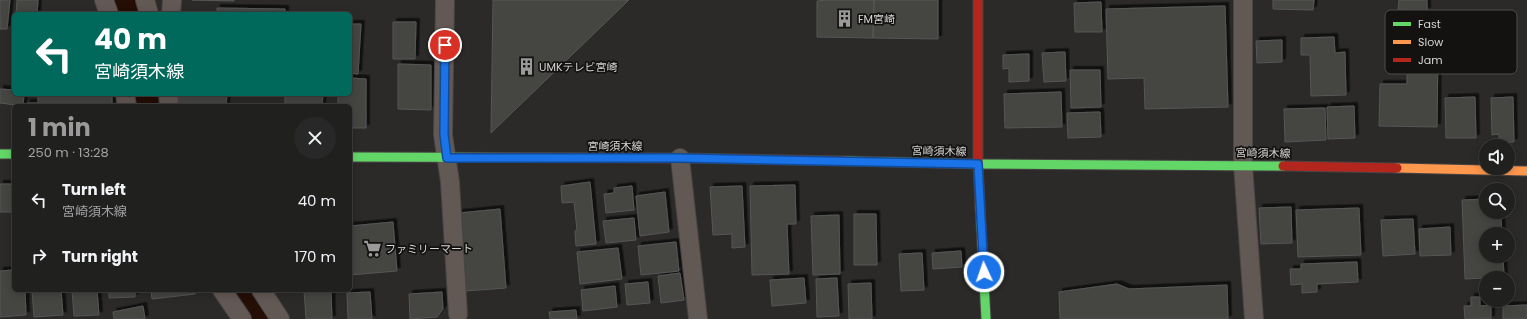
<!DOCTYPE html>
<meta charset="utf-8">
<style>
body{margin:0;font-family:Poppins,"Noto Sans JP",sans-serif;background:#282828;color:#f1f3f6;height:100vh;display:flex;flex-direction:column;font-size:15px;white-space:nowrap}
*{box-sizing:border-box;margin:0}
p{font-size:13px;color:#a2a3a4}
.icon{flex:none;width:22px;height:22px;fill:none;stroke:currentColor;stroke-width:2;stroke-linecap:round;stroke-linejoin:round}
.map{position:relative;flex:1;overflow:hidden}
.panel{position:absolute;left:12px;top:104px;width:340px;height:188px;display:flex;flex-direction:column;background:#20201f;border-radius:6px;box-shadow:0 2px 10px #0003,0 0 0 1px #3d3e3d}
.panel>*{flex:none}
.guide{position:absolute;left:12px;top:12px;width:340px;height:84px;border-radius:6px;box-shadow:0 2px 10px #0003,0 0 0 1px #3d3e3d;background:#00695c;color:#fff;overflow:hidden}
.buttons{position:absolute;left:1479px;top:139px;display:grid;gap:8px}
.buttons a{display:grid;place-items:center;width:36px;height:36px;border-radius:50%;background:#20201f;box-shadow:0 2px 10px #0003,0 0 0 1px #3d3e3d;font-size:20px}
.pin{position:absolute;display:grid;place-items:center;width:34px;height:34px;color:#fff;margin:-17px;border:2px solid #fff;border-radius:50%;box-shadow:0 1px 4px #0007}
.me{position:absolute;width:44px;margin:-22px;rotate:357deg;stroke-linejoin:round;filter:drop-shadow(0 0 3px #0008)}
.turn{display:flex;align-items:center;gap:14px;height:84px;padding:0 16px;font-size:18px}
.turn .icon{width:52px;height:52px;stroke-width:2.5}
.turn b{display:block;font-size:28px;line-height:34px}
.round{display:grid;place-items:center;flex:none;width:42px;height:42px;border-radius:21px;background:#282828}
.headline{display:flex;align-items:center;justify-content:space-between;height:68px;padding:0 16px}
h1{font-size:24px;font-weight:700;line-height:30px;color:#9b9999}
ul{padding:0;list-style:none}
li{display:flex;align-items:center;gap:12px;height:56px;padding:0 16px}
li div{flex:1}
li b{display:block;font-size:15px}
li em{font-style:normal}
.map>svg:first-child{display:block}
</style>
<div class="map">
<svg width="1527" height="319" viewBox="0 0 1527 319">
<defs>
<filter id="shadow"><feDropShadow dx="3.5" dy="-3.5" stdDeviation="0" flood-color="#0009"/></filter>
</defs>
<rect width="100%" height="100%" fill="#2b2a29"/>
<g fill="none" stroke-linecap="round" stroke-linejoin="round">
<path stroke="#240e06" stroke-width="37" d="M 122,0 L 125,14
M 141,94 L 145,106
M 243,290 L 262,319"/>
</g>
<path fill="#444443" stroke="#565757" filter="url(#shadow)" d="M 0,0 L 10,0 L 7,29 L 0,29 Z
M 17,0 L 38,0 L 37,14 L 16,14 Z
M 192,0 L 234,0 L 234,1 Z
M 493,0 L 629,0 L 491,133 Z
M 826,0 L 874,0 L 873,38 L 817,37 L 817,1 Z
M 874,0 L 938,0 L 938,39 L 873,38 Z
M 1273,0 L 1314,0 L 1313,10 L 1273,9 Z
M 1399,0 L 1427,0 L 1427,11 L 1398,10 Z
M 1101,2 L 1102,32 L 1075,32 L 1074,3 Z
M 1225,6 L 1228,107 L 1145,109 L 1144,78 L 1108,79 L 1106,9 Z
M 217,8 L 285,9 L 285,14 L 217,14 Z
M 393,22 L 416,22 L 415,59 L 393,59 Z
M 350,24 L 361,24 L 358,74 L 350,73 Z
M 1334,37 L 1335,53 L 1345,52 L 1346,95 L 1311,96 L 1310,55 L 1301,55 L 1301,38 Z
M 1282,40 L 1282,62 L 1257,63 L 1256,41 Z
M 1407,46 L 1438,46 L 1437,127 L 1379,126 L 1380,84 L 1407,84 Z
M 1065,52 L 1066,81 L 1044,82 L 1042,53 Z
M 1029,54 L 1029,81 L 1009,82 L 1009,68 L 1003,69 L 1003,55 Z
M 398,64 L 431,65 L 431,110 L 398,109 Z
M 1070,70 L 1100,70 L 1101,107 L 1071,108 Z
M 350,78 L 366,79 L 366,128 L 350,128 L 350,106 L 338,106 L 338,94 L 350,94 Z
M 0,89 L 14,90 L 14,94 L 24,94 L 23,106 L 0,103 Z
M 1061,92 L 1062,127 L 1005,128 L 1004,94 Z
M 38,94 L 112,94 L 112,106 L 27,106 L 27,103 L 38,103 Z
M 178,94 L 227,94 L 226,106 L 178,105 Z
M 285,94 L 323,94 L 322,106 L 285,106 Z
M 1475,97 L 1476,138 L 1446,138 L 1445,98 Z
M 1513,97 L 1514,142 L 1499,143 L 1499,134 L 1492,135 L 1491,98 Z
M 1354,106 L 1355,138 L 1328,139 L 1327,107 Z
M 1325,108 L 1326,140 L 1285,142 L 1284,109 Z
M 1100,112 L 1101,137 L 1068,138 L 1067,113 Z
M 590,182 L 596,244 L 576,246 L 575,231 L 577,230 L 574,202 L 562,203 L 561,186 Z
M 0,184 L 14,184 L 14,212 L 0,212 Z
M 795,185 L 796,224 L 787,224 L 789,274 L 752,275 L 750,186 Z
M 632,186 L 634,210 L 606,213 L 604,194 L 614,193 L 614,188 Z
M 742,186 L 745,247 L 732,248 L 732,234 L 713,235 L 710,187 Z
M 665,192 L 669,232 L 640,236 L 636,196 Z
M 1486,199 L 1486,212 L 1493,212 L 1494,218 L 1501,218 L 1502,234 L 1486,234 L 1486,256 L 1503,256 L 1504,277 L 1465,279 L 1462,200 Z
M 1291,207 L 1292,243 L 1261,244 L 1259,208 Z
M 1359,208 L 1361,255 L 1298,257 L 1296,210 Z
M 500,209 L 506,288 L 465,291 L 459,213 Z
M 854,214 L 876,214 L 877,265 L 854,265 Z
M 839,215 L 840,274 L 813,275 L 811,216 Z
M 634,218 L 636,240 L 606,243 L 603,221 Z
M 1413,219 L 1415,254 L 1383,256 L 1381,220 Z
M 393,222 L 397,271 L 350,275 L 350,226 Z
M 1450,227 L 1451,255 L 1420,256 L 1419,229 Z
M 676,242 L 679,271 L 641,275 L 638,246 Z
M 618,248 L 622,279 L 580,284 L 577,252 Z
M 961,251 L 962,267 L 933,269 L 932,253 Z
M 922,253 L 924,290 L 901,291 L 899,254 Z
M 1357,262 L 1358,282 L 1317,284 L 1317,292 L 1302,293 L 1302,284 L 1291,285 L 1290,269 L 1301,269 L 1301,264 Z
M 14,270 L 14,290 L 25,290 L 26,315 L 0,317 L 0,271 Z
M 680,273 L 684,300 L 661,303 L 658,276 Z
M 804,278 L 806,303 L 772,306 L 770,280 Z
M 837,278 L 839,316 L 817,317 L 816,279 Z
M 648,282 L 650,303 L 627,305 L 625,284 Z
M 871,283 L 872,319 L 849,319 L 848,284 Z
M 1117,284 L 1129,289 L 1227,285 L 1228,319 L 1060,319 L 1059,292 Z
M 615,286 L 617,307 L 583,311 L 581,290 Z
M 32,290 L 61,290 L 63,315 L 34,317 Z
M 72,290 L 97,290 L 99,315 L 74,316 Z
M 109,290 L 135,290 L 135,297 L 109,298 Z
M 151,290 L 194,290 L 195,294 L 152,299 Z
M 274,290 L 300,290 L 274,291 Z
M 304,290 L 331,290 L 332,319 L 306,319 Z
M 370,292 L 372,319 L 348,319 L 347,293 Z
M 442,292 L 443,309 L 437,317 L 410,319 L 409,294 Z
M 1471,297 L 1480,297 L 1480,306 L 1491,305 L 1491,319 L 1465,319 L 1464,306 L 1471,306 Z
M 1527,305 L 1527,319 L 1503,319 L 1503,306 Z
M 143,306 L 145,319 L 114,319 L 113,312 Z
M 576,310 L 577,319 L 550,319 L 549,312 Z"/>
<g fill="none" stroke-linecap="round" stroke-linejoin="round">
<defs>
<path id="street" d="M 104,0 L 109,14
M 145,0 L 149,14
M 445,0 L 443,135 L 450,182 L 458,314
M 1243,0 L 1243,165 L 1254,319
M 171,14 L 172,0
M 125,94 L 127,106
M 168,94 L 169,106
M 680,158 L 698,319
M 222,290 L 242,319
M 261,290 L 280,319"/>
<path id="fast" d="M 0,154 L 14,154
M 350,157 L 684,158
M 845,161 L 978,164 L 1283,166
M 980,205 L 986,319"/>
<path id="slow" d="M 1397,168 L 1527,171"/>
<path id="jam" d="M 978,0 L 978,164 L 980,205
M 684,158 L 845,161
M 1283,166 L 1397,168"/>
</defs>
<use href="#street" stroke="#474545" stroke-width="20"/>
<use href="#fast" stroke="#474545" stroke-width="11"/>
<use href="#slow" stroke="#474545" stroke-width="11"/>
<use href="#jam" stroke="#474545" stroke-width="11"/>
<use href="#street" stroke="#625854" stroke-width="18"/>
<use href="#fast" stroke="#63d668" stroke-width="9"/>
<use href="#slow" stroke="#ff974d" stroke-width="9"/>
<use href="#jam" stroke="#b3261e" stroke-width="9"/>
</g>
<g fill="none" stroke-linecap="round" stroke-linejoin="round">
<defs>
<path id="route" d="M 445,45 L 444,134 L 447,158 L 680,158 L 978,164 L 984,272"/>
</defs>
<use href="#route" stroke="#114b97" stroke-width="10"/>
<use href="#route" stroke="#1a73e8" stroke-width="7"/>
</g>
<defs>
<symbol id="building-bare" viewBox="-9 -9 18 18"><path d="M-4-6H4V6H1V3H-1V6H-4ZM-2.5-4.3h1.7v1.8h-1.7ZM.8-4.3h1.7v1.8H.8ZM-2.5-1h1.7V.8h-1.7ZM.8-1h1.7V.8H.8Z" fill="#9b9999" stroke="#131211" stroke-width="2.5" paint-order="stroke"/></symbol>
<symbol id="supermarket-bare" viewBox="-9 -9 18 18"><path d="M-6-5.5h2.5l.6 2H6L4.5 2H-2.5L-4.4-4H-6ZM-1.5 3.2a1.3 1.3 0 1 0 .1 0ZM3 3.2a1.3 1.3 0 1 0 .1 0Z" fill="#9b9999" stroke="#131211" stroke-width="2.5" paint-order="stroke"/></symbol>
</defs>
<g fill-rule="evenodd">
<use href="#building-bare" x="832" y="6" width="25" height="25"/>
<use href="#building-bare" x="514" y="54" width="25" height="25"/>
<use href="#supermarket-bare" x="360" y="236" width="25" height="25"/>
</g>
<g text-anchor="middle" stroke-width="3.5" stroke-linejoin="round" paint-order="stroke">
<g font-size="11" fill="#d7d5d5" stroke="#131211" text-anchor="start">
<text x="858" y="23">FM宮崎</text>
<text x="539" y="71">UMKテレビ宮崎</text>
<text x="385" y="253">ファミリーマート</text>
</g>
<g font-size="11" fill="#d7d5d5" stroke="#131211">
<text x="615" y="150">宮崎須木線</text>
<text transform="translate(939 151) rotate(1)" y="4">宮崎須木線</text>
<text transform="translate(1263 153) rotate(1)" y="4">宮崎須木線</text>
</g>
</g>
<rect x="1385" y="10" width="132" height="64" rx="6" fill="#131211" stroke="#4e4c4c" stroke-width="1"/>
<rect x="1393" y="22" width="18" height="4" fill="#63d668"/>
<rect x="1393" y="40" width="18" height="4" fill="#ff974d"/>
<rect x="1393" y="58" width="18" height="4" fill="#b3261e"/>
<g font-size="11" fill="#d7d5d5">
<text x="1418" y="28">Fast</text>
<text x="1418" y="46">Slow</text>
<text x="1418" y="64">Jam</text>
</g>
</svg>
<div class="buttons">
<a><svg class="icon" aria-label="sound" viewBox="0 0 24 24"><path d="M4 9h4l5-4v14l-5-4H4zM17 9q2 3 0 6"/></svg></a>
<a><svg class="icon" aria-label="search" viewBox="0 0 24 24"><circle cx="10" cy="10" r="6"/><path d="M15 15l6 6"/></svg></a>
<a>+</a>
<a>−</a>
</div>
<div class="pin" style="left:445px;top:45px;background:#d93025"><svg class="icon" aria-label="arrive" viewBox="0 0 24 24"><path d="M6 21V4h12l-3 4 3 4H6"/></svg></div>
<svg class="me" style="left:984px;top:272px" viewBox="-20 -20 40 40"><circle r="17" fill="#1a73e8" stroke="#fff" stroke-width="3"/><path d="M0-11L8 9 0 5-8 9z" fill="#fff"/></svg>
<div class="guide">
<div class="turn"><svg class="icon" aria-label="left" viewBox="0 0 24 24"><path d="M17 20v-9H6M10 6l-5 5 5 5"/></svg><div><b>40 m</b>宮崎須木線</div></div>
</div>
<section class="panel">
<div class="headline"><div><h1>1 min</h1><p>250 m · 13:28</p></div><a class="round"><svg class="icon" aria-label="close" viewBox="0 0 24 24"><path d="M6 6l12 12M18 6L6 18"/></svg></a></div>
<ul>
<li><svg class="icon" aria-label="left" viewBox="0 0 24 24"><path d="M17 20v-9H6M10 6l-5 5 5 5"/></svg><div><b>Turn left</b><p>宮崎須木線</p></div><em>40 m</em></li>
<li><svg class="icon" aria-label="right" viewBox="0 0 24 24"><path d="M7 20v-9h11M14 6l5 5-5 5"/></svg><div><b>Turn right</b></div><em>170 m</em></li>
</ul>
</section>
</div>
